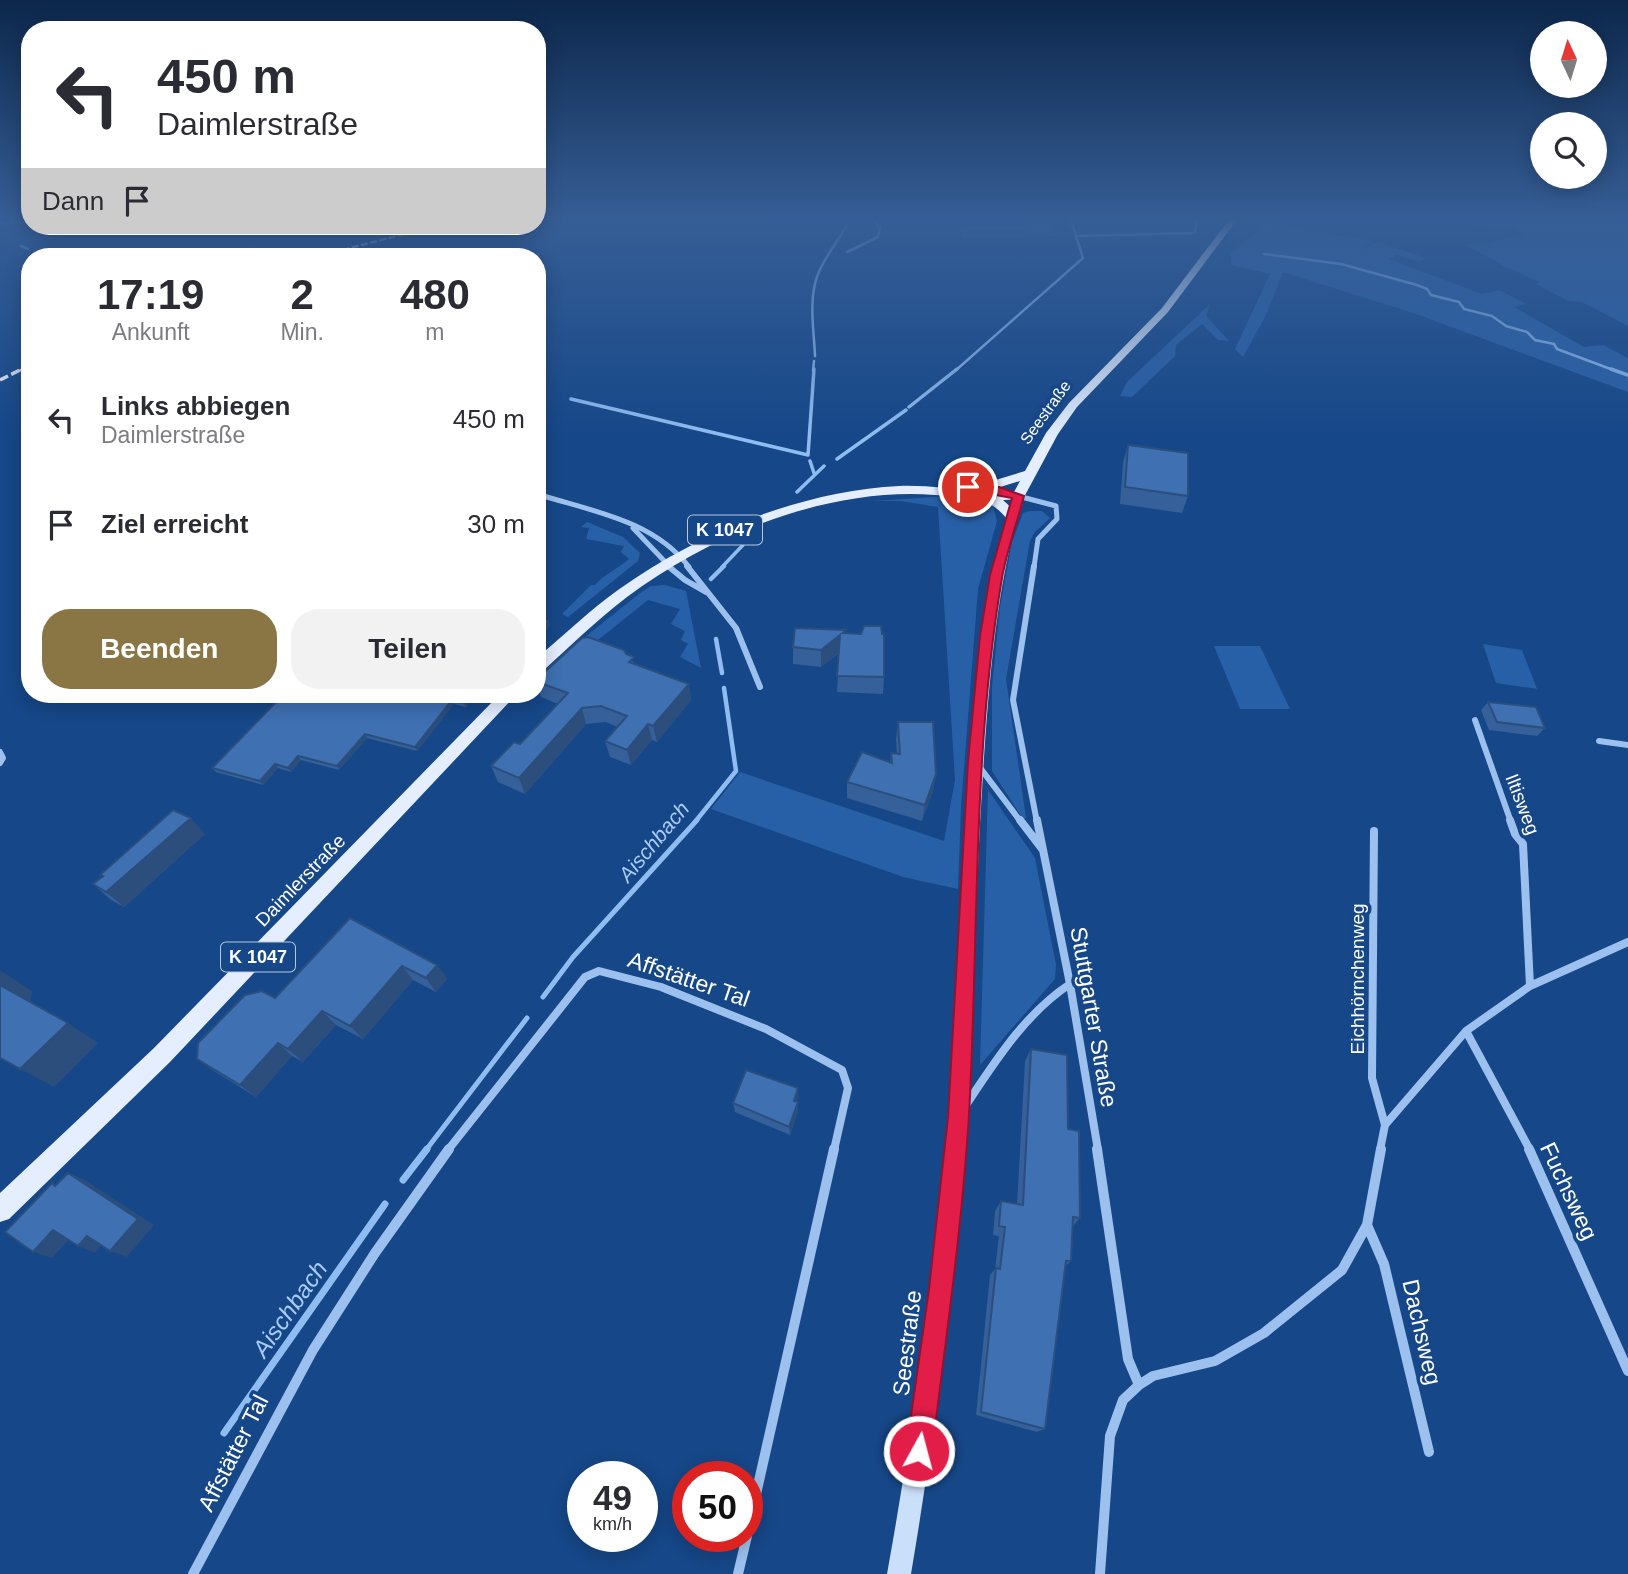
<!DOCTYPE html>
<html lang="de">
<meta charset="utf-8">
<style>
body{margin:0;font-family:Helvetica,sans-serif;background:#f2f2f3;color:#2b2b33;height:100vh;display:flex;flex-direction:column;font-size:26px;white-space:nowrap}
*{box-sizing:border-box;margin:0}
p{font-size:23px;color:#7c7c81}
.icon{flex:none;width:38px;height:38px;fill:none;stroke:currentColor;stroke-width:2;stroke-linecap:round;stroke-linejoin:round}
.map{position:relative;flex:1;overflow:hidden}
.sheet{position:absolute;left:21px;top:248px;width:525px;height:455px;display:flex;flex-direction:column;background:#fff;border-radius:28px;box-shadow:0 4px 18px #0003}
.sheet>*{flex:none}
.hud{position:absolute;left:21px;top:21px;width:525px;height:214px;border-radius:28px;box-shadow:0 4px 18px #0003;background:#fff;color:#2b2b33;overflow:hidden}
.needle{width:46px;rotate:356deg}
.buttons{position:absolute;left:1530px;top:21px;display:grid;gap:14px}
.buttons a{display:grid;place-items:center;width:77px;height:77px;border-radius:50%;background:#fff;box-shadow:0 4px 18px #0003;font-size:35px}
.speed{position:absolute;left:567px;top:1461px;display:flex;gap:14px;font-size:35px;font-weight:700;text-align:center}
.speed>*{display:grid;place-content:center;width:91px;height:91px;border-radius:50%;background:#fff;box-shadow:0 4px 18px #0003;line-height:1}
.speed small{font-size:18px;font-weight:400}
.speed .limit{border:10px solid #d22;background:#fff;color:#111}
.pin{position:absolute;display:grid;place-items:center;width:60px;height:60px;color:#fff;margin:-30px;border:4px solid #fff;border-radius:50%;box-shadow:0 2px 7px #0007}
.me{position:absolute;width:77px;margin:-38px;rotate:7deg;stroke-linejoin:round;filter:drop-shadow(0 0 5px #0008)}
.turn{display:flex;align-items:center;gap:24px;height:147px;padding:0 21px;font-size:32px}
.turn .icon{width:91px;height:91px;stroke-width:2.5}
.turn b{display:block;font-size:49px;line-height:60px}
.then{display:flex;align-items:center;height:66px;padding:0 21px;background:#0003;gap:14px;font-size:26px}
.eta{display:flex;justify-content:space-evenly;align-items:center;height:119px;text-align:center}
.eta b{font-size:42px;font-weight:600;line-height:49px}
.action{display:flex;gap:14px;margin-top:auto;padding:14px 21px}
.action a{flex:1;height:80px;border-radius:28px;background:#8a7645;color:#fff;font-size:28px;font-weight:600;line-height:80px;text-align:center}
.action a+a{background:#f2f2f3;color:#2b2b33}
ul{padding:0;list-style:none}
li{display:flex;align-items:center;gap:21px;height:105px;padding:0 21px}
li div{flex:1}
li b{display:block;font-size:26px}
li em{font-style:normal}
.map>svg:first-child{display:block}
</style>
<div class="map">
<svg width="1628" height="1574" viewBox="0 0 1628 1574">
<rect width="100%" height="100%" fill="#164788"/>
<path fill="#2860a7" d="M 1267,217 L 1276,217 L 1274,225 L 1374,241 L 1361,249 L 1378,242 L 1426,258 L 1420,262 L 1397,255 L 1389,259 L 1482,294 L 1500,290 L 1526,304 L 1514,307 L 1584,347 L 1603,345 L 1628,358 L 1628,392 L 1416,314 L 1283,272 L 1266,315 L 1243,357 L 1235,349 L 1270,274 L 1231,265 L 1231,253 L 1257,232 Z
M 1508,217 L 1628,217 L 1628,326 L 1582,302 L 1568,301 L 1536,284 L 1540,282 L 1504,266 L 1465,244 C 1491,246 1498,239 1523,235 Z
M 1051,224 L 1058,236 L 963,238 L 958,227 Z
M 1210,304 L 1206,316 L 1229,341 L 1218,340 L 1202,324 L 1176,345 L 1175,356 L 1132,397 L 1120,396 L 1127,382 Z
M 949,496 L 992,503 L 997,521 L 978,589 L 961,807 L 958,889 L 903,877 L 711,809 L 740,772 L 944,841 L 955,780 L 938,507 L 901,501 L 872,501 Z
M 1029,511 L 1042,511 L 1050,518 L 1034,533 L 1030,541 L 1006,679 L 1026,818 L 1023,819 L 992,771 L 992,687 L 1000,607 L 1012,542 L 1023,513 Z
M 587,522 L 623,537 L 640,553 L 638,561 L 568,617 L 562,614 L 591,585 L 595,585 C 603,575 619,568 629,559 L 621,552 L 624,546 L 586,539 L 589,528 L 581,527 Z
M 665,585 L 686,591 L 701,668 L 680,657 L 688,644 L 681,640 L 685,631 L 671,624 L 680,609 L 648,600 L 598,640 L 589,640 L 537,689 L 537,681 L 590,633 L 639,594 L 651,586 Z
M 1483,644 L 1522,650 L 1537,689 L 1496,683 Z
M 1214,646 L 1260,646 L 1290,709 L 1240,709 Z
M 988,790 L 1035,858 L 1056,965 L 1055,979 L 980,1065 Z"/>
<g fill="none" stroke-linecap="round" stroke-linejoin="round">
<path stroke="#8fbcf1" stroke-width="2.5" d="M 1070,217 L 1076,236
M 21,246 L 28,249
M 847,252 L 878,237 L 880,228 L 873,217
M 1264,254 L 1341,264 L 1417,285 L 1427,289 L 1431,295 L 1459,302 L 1464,309 L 1492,316 L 1506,326 L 1527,332 L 1535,340 L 1554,344 L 1557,349 L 1616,371
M 815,356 C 814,330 808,299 818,274 C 826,254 842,237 851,217
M 813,371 L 814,361
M 955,371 L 1083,258 L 1076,236 L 1195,233 L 1197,217"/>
<path stroke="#8fbcf1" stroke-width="3.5" d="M 1611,369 L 1628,375
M 571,399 L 808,455 L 814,369
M 537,405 L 542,406
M 909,407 L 957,369
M 837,459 L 906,410
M 810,461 L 814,473
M 797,492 L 824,466
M 722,567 L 743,545"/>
<path stroke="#8fbcf1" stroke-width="4.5" d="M 711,579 L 724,566
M 716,639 L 722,673
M 695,822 L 736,771 L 724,688"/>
<path stroke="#8fbcf1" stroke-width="5" d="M 543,997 L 573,957 L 697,820
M 426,1150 L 527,1018"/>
<path stroke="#8fbcf1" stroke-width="7" d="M 403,1180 L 427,1149
M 224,1433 L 385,1204"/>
<path stroke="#9dc1ee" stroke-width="3.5" d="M 0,223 L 30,220"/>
<path stroke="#9dc1ee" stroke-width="5" d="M 537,494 C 591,511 653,520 689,567
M 1018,496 L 1056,506 L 1057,519 L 1038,539 L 1034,567
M 633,528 L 670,567"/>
<path stroke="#9dc1ee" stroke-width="6" d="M 668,566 L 685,580 L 706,592
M 687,566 L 736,628 L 760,687
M 1034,566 L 1013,700 L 1037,822
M 1475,720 L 1511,822
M 1599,741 L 1628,745
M 0,752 L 3,758 L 0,763
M 978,765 L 1021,822"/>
<path stroke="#9dc1ee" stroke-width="8" d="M 1020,820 L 1043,850
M 1037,820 L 1070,984 L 1098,1150
M 1510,820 L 1515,834 L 1523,844 L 1530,986
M 1374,831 L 1372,1078 L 1385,1125
M 1466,1031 L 1530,1150
M 962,1111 C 993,1065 1023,1015 1070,984
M 448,1150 L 585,977 L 599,971 L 661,987 L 766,1029 L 842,1070 L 848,1088 L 834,1150
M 1380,1150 L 1385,1125 L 1466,1031 L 1530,986 L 1628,942"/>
<path stroke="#9dc1ee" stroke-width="10" d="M 1097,1149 L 1128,1359 L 1139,1385 L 1123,1400 L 1110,1436 L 1100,1574
M 1529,1149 L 1628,1371
M 1367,1225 L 1384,1264 L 1429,1452
M 1139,1385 L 1153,1376 L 1215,1361 L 1264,1333 L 1342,1270 L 1367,1225 L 1381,1149
M 747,1534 L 834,1149
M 193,1574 L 313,1350 L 375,1253 L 449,1149
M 738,1574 L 747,1536"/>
<path fill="#cadffa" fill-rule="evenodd" d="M 1018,493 L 1023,496 C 999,577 991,659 985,743 C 978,841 975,939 971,1038 C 962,1218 941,1396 911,1574 L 887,1574 C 919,1396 943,1218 953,1038 C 959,939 963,841 971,743 C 978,659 988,577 1013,496 Z"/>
<path fill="#e4eeff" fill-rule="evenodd" d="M 1231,217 L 1239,217 L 1168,312 L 1077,407 L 1058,434 L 1023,499 L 1003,500 L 1017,513 L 1017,519 L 1007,519 C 987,494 965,497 935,495 C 829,487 711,534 627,597 C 597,620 570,646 543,671 L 537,672 L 537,658 C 564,635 590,610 618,590 C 697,533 801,491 899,486 C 926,485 952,489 978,491 L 979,485 L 1025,471 L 1046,433 L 1069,403 L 1162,308 ZM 1020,481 L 1014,492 L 986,491 L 987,491 Z
M 499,695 L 516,695 L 170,1062 L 9,1219 L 0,1222 L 0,1193 L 154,1048 Z"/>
<path stroke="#fff" stroke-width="2.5" stroke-dasharray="7 2.5" stroke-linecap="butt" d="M 315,257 L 435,226
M 19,371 L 30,365"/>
<path stroke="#fff" stroke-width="3.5" stroke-dasharray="9 3.5" stroke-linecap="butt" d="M 0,380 L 22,369"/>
</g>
<path fill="#356099" d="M 1462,217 L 1517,217 L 1509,231 L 1466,224 Z
M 1128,445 L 1188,496 L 1182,513 L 1120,504 L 1123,462 Z
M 846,633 L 884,677 L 883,694 L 837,692 L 839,653 L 821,667 L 793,664 L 793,647 Z
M 626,654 L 636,665 L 689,684 L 691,700 L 657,742 L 652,740 L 631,765 L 610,757 L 605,741 L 617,727 L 606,722 L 586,724 L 525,794 L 498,782 L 491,766 L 520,744 L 558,704 L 541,697 L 537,687 L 537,679 Z
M 283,695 L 476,695 L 466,707 L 454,704 L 417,751 L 367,738 L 339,770 L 301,760 L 291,772 L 278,768 L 263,785 L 216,772 L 212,768 Z
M 1488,702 L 1545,728 L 1537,736 L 1489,730 L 1481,710 Z
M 898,722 L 936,774 L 933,791 L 922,821 L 847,798 L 847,782 L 890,762 L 891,753 L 897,754 L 896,739 Z
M 205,834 L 124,907 L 111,900 L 93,884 Z
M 350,918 L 437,965 L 447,979 L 436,992 L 413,980 L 363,1039 L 336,1025 L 303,1062 L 292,1056 L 256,1097 L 214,1071 L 197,1059 L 275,998 Z
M 1031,1049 L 1068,1129 L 1080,1218 L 1073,1226 L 1071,1261 L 1066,1266 L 1045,1429 L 1037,1432 L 976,1415 L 990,1275 L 995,1269 L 999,1236 L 993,1235 L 995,1211 L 1001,1201 L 1017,1204 L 1025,1061 Z
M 799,1097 L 797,1102 L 798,1102 L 798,1111 L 790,1135 L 735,1112 L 733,1103 Z"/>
<path fill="#2b4e7d" d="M 548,621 L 550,625 L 537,641 L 537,635 Z
M 840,635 L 839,652 L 821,667 L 821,650 Z
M 689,684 L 691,700 L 657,742 L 653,726 Z
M 471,695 L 476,695 L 466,707 L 464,703 Z
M 452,700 L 454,704 L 417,751 L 415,747 Z
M 582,708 L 586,724 L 525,794 L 519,778 Z
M 648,724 L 652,740 L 631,765 L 627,750 Z
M 365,734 L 367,738 L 339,770 L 337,766 Z
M 298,756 L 301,760 L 291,772 L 288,768 Z
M 275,764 L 278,768 L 263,785 L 260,781 Z
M 936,774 L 933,791 L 922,821 L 925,805 Z
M 191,818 L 205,834 L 124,907 L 106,892 Z
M 437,965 L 447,979 L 436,992 L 426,978 Z
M 402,966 L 413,980 L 363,1039 L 350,1026 Z
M 0,970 L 32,991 L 30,1005 L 0,986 Z
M 322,1011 L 336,1025 L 303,1062 L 288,1049 Z
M 68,1023 L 98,1043 L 54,1087 L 20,1069 Z
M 278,1043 L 292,1056 L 256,1097 L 240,1085 Z
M 798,1088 L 799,1097 L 794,1110 L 794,1101 Z
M 798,1102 L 798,1111 L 790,1135 L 789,1127 Z
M 68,1173 L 85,1180 L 154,1225 L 127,1257 L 110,1251 Z
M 53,1230 L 72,1236 L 52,1258 L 33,1252 Z
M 87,1236 L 104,1243 L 95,1253 L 78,1246 Z"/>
<path fill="#3e70b2" stroke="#2b4e7d" stroke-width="2" d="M 1128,445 L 1188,453 L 1188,496 L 1125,487 Z
M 537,618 L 548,621 L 537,635 Z
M 864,626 L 881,626 L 882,634 L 884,634 L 884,677 L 837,676 L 840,635 L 821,650 L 793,647 L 795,628 L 846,630 L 843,633 L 861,634 Z
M 588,637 L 624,650 L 626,654 L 634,657 L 629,662 L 689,684 L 653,726 L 648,724 L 627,750 L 605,741 L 627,716 L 601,706 L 582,708 L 519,778 L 491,766 L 514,742 L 520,744 L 568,693 L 537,682 L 537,679 L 582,638 Z
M 283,695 L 471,695 L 464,703 L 452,700 L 415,747 L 365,734 L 337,766 L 298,756 L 288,768 L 275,764 L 260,781 L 212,768 Z
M 1488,702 L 1536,707 L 1545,728 L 1497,722 Z
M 898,722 L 933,722 L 936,774 L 925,805 L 847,782 L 862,752 L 892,763 L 891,753 L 900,754 Z
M 173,810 L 191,818 L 106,892 L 93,884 L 103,876 L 100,875 Z
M 350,918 L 437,965 L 426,978 L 402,966 L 350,1026 L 322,1011 L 288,1049 L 278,1043 L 240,1085 L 197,1059 L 198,1043 L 245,995 L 262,991 L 275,998 Z
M 0,985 L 68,1023 L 20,1069 L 0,1058 Z
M 1031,1049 L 1067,1055 L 1068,1129 L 1079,1131 L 1080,1218 L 1073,1217 L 1071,1261 L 1066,1261 L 1045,1429 L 981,1412 L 996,1268 L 1000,1269 L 1005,1227 L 999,1226 L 1001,1201 L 1023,1205 Z
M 746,1070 L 798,1088 L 794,1101 L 798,1102 L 789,1127 L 733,1103 Z
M 68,1173 L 138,1219 L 110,1251 L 87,1236 L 78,1246 L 53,1230 L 33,1252 L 5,1232 L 52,1183 L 55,1186 Z"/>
<linearGradient id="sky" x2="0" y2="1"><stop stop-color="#0c274b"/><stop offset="0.5" stop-color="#365e96"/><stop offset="1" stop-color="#365e96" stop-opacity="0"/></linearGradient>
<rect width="1628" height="438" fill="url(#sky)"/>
<path fill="#e11d48" stroke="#92132f" stroke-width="2" d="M 968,483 L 999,487 L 1024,496 C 1017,523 1007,550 1002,578 C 972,754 979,937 969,1115 C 962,1227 946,1339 932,1451 L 928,1460 L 919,1464 L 910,1460 L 906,1451 L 929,1289 L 948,1117 L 968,762 L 980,636 L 990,575 L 1012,498 L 964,489 L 963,487 Z"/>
<g text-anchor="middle" stroke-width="7" stroke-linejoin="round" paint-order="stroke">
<g font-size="16" fill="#fff" stroke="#164788">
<text transform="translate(1045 412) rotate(-54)" y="6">Seestraße</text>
</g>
<g fill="#164788" stroke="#b9c8db" stroke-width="2">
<rect x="688" y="515.5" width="74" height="29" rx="5"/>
<rect x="221" y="942.5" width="74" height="29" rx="5"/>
</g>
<g font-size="18" font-weight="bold" fill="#fff">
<text x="725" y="536">K 1047</text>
<text x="258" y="963">K 1047</text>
</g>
<g font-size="19" fill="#fff" stroke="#164788">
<text transform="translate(1523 804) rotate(69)" y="7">Iltisweg</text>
<text transform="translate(300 880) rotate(-46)" y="7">Daimlerstraße</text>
<text transform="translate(1357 979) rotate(-90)" y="7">Eichhörnchenweg</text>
</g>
<g font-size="21" font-style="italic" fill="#a9cbf6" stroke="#164788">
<text transform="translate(654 842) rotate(-50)" y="7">Aischbach</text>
</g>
<g font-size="23" fill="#fff" stroke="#164788">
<text transform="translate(689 979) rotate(19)" y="8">Affstätter Tal</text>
<text transform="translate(1094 1017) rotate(80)" y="8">Stuttgarter Straße</text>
<text transform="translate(1569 1191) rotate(65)" y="8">Fuchsweg</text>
<text transform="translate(1422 1332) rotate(77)" y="8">Dachsweg</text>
<text transform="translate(907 1343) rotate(-83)" y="8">Seestraße</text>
<text transform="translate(233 1453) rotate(-63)" y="8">Affstätter Tal</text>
</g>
<g font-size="24" font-style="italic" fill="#a9cbf6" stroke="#164788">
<text transform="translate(290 1309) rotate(-55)" y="8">Aischbach</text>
</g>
</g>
</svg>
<div class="buttons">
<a><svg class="needle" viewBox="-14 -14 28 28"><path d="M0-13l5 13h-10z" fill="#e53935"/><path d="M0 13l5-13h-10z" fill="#7c7c81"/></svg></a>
<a><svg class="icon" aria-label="search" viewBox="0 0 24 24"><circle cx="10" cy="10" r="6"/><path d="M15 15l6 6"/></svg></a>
</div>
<div class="speed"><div>49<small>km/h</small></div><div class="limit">50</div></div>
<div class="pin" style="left:968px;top:487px;background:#d93025"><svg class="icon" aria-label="arrive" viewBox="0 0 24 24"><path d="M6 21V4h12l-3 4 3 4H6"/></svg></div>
<svg class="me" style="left:919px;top:1451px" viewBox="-20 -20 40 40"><circle r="17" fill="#e11d48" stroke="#fff" stroke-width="3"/><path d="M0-11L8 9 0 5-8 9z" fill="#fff"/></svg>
<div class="hud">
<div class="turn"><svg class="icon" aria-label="left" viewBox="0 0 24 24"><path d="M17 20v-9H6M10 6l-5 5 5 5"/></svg><div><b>450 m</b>Daimlerstraße</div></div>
<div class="then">Dann<svg class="icon" aria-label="arrive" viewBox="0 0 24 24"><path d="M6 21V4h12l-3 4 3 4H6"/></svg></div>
</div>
<section class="sheet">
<div class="eta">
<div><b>17:19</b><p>Ankunft</p></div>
<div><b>2</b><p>Min.</p></div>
<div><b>480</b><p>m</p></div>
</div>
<ul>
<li><svg class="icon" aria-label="left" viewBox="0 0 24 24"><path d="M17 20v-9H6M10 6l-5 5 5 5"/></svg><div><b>Links abbiegen</b><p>Daimlerstraße</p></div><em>450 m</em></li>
<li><svg class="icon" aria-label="arrive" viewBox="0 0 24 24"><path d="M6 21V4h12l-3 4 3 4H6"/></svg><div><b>Ziel erreicht</b></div><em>30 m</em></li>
</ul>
<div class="action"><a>Beenden</a><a>Teilen</a></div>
</section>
</div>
